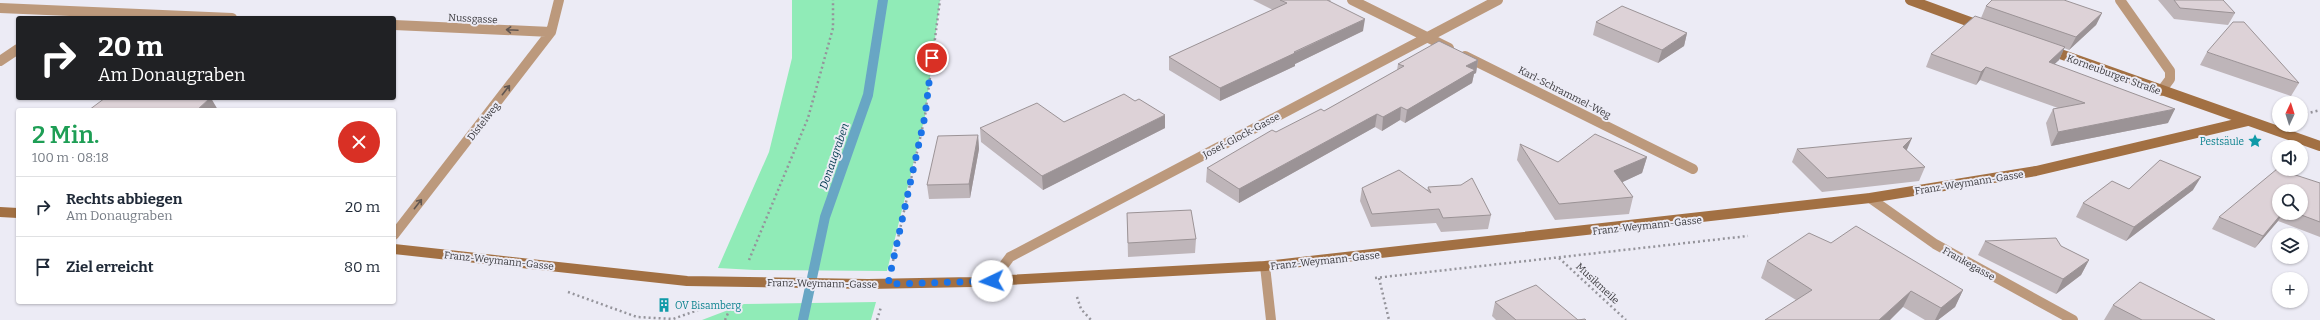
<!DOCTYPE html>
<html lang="de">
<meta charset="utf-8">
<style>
body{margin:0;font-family:Bitter,serif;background:#f2f2f3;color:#1f2937;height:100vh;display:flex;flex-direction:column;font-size:15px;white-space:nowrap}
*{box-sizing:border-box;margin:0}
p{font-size:13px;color:#747a83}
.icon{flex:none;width:22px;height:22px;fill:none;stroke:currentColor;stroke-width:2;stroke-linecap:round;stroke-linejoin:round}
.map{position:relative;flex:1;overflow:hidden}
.side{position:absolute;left:16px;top:108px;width:380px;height:196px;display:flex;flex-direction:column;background:#fff;border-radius:4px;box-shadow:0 1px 3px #0004}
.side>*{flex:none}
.banner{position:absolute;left:16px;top:16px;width:380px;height:84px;border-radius:4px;box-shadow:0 1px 3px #0004;background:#202124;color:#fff;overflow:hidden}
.needle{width:26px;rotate:4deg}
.controls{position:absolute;left:2272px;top:96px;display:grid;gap:8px}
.controls a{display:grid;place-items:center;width:36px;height:36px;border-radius:50%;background:#fff;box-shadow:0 1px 3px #0004;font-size:20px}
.pin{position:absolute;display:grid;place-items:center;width:34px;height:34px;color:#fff;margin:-17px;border:2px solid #fff;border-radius:50%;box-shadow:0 1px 4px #0007}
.me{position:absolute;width:44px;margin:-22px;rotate:267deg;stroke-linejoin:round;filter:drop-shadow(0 0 3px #0008)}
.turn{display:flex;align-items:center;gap:14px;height:84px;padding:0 16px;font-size:18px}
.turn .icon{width:52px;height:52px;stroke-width:2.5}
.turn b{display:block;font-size:28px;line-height:34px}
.round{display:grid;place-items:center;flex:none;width:42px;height:42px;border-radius:21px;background:#f2f2f3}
.overview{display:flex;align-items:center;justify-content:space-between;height:68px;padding:0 16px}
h1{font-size:24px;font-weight:600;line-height:30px;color:#1e9e55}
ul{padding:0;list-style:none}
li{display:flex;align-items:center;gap:12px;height:60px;padding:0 16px;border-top:1px solid #e0e1e3}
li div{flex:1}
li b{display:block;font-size:15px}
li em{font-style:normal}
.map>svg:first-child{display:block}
</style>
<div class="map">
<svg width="2320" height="320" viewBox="0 0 2320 320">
<rect width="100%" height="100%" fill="#ecebf5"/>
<path fill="#90ebb7" d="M 792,0 L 940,0 L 925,116 L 887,271 L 754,270 L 718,268 L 769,152 L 792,58 Z
M 876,302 L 871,320 L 702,320 L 744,304 Z"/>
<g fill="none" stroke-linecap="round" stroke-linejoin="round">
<path stroke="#68a6c4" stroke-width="10" d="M 803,320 L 825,217 L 868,95 L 883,0"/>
<path stroke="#95949b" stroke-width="2.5" stroke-dasharray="2 3" stroke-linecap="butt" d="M 2301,115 L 2320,110
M 1559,258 L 1626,320
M 749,260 L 808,118 L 833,28 L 833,0
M 893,261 L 925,116 L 940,0
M 1375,278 L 1748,236
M 1379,278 L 1389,320
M 568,292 L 637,317 L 673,319 L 712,305
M 1077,297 L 1081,309 L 1091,320
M 725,320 L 732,304
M 877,320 L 881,307"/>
<path stroke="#bc997c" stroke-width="10" d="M 1352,0 L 1449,48
M 2120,0 L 2170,71 L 2170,79 L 2161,91
M 0,8 L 232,18
M 394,25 L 551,32
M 1465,56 L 1693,169
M 0,61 L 18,49
M 1870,198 L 1935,244 L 2073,320
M 394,235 L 551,32 L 559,0
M 1265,266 L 1271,320
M 992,281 L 1010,257 L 1498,0"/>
<path stroke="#a27043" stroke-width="10" d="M 1910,0 L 1981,26
M 2049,50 L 2320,146
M 0,212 L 18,213
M 394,249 L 687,281 L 868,284 L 972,282 L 1265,266 L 1870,198 L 2036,171 L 2248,121"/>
</g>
<path fill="#beb5b9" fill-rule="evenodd" d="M 1253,0 L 1331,0 L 1330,1 L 1363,31 L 1295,64 L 1295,66 L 1220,101 L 1169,70 L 1169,57 L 1273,10 Z
M 2158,0 L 2223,0 L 2235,13 L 2228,25 L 2174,19 Z
M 1986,6 L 2102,13 L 2096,25 L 2069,50 L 2064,48 L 2059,60 L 2054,64 L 2168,123 L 2051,146 L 2046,123 L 2053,109 L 2058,108 L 1980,80 L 1976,85 L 1926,67 L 1931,54 L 1981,18 Z
M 1596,22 L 1687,33 L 1684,46 L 1658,63 L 1593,35 Z
M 2207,52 L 2299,83 L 2291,96 L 2200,65 Z
M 1478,60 L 1476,73 L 1474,74 L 1472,83 L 1405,123 L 1400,120 L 1382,131 L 1375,127 L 1239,203 L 1206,182 L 1207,168 L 1276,132 L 1324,111 L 1397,70 L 1398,64 Z
M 1135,101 L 1165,128 L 1043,190 L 981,142 L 980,128 L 1064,122 Z
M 978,135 L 979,149 L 970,198 L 929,199 L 927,185 Z
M 1520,144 L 1558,162 L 1647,157 L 1642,173 L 1622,182 L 1633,197 L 1629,214 L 1555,220 L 1517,160 Z
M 1797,149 L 1907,151 L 1925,167 L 1919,181 L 1822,192 L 1792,162 Z
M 2320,183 L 2320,237 L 2278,221 L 2255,248 L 2212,229 L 2219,217 ZM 2301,191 L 2301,213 L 2279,213 Z
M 1428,187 L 1491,215 L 1488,229 L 1441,232 L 1436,223 L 1371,227 L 1360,201 L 1362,188 L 1427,191 Z
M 2129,189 L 2193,190 L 2126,241 L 2076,217 L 2083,203 Z
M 1127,213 L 1196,239 L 1195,253 L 1128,257 Z
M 1985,241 L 2061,246 L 2089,260 L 2081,275 L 2056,294 L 1978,255 Z
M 1831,243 L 1963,290 L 1955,307 L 1938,320 L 1925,320 L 1903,307 L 1796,300 L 1761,278 L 1767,261 Z
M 1495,302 L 1578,320 L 1586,320 L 1496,320 L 1492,316 Z
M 2113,305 L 2215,320 L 2104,320 Z"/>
<path fill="#9b9396" d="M 2102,13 L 2096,25 L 2069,50 L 2076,37 Z
M 1365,19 L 1363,31 L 1295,64 L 1295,66 L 1220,101 L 1220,88 Z
M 1687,33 L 1684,46 L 1658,63 L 1662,50 Z
M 2065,47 L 2059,60 L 2043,75 L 2049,62 Z
M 1478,60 L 1476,73 L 1474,74 L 1472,83 L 1405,123 L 1407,110 L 1466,66 Z
M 1986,67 L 1980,80 L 1976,85 L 1981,72 Z
M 210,98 L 211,98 L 218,110 L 197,110 Z
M 1401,107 L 1400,120 L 1382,131 L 1383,117 Z
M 2175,109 L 2168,123 L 2051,146 L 2058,132 Z
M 1377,114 L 1375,127 L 1239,203 L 1239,189 Z
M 1165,115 L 1165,128 L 1043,190 L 1042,176 Z
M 978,135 L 979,149 L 970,198 L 969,184 Z
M 1912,138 L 1906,152 L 1903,147 Z
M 1647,157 L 1642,173 L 1610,188 L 1614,171 Z
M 2201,177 L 2193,190 L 2126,241 L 2134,227 Z
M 2282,213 L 2283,213 L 2278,221 L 2255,248 L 2263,236 Z
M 2089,260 L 2081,275 L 2056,294 L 2063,279 Z
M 1963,290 L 1955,307 L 1938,320 L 1935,320 L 1941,308 Z
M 1911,291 L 1903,307 L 1890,320 L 1879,320 Z"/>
<path fill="#ddd2d7" stroke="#9b9396" d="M 1280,0 L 1327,0 L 1365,19 L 1294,52 L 1295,53 L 1220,88 L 1169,57 L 1287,3 Z
M 1992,0 L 2064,0 L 2102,13 L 2076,37 L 1986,6 Z
M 2174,0 L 2223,0 L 2235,13 L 2180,8 Z
M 1622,6 L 1687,33 L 1662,50 L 1596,22 Z
M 1975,16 L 2065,47 L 2049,62 L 2175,109 L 2058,132 L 2053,109 L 2085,103 L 1986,67 L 1981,72 L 1931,54 Z
M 2233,22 L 2244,22 L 2299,83 L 2207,52 Z
M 1439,41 L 1478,60 L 1466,66 L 1475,70 L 1407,110 L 1401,107 L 1383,117 L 1377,114 L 1239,189 L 1207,168 L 1272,130 L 1276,132 L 1321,109 L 1324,111 L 1404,66 L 1398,64 Z
M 1124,94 L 1135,101 L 1139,99 L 1165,115 L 1042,176 L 980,128 L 1037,103 L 1064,122 Z
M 105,98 L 210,98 L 197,110 L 89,110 Z
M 1595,134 L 1647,157 L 1614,171 L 1633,197 L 1559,204 L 1520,144 L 1558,162 Z
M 978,135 L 969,184 L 927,185 L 938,136 Z
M 1912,138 L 1903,147 L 1925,167 L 1827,178 L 1797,149 Z
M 2160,160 L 2201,177 L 2134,227 L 2083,203 L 2112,181 L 2129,189 Z
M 2277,169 L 2320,183 L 2320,222 L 2296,213 L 2301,213 L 2301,191 L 2279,191 L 2279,213 L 2282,213 L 2263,236 L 2219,217 Z
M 1399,170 L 1431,193 L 1428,187 L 1461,185 L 1472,178 L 1491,215 L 1443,218 L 1439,209 L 1372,214 L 1362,188 Z
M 1191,210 L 1196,239 L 1128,243 L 1127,213 Z
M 1856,226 L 1963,290 L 1941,308 L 1911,291 L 1879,320 L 1765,320 L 1812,290 L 1767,261 L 1809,233 L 1831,243 Z
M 2056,238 L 2061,246 L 2089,260 L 2063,279 L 1985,241 Z
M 2140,282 L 2215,320 L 2142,320 L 2113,305 Z
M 1536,285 L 1578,320 L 1585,319 L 1586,320 L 1516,320 L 1495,302 Z"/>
<defs><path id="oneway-shaft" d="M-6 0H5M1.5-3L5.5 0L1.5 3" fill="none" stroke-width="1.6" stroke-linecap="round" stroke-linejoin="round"/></defs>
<g stroke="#615650">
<use href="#oneway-shaft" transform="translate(512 30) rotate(-177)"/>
<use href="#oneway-shaft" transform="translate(506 90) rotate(-52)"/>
<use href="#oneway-shaft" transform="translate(418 204) rotate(-52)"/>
</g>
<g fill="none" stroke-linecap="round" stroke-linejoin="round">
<path stroke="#1a73e8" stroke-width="7" stroke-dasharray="0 12.6" d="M 932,58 L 925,116 L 888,284 L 992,281"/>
</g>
<defs>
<symbol id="sight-bare" viewBox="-9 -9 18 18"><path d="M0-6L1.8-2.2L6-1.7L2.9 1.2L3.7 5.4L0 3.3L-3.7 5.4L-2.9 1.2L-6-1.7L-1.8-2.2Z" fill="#0f9aa8" stroke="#ecebf5" stroke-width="2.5" paint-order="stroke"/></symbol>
<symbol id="building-bare" viewBox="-9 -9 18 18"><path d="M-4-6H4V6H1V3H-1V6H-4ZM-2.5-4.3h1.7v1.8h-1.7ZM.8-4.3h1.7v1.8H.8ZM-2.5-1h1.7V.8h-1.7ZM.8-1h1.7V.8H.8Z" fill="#0f9aa8" stroke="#ecebf5" stroke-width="2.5" paint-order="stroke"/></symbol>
</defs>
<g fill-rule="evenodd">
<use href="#sight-bare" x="2245" y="131" width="20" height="20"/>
<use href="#building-bare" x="654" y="295" width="20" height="20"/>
</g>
<g text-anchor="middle" stroke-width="4" stroke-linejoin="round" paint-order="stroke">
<g font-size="10" fill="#3a393d" stroke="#ecebf5">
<text transform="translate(473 18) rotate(3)" y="4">Nussgasse</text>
<text transform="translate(2114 74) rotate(20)" y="4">Korneuburger Straße</text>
<text transform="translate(1565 92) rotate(27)" y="4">Karl-Schrammel-Weg</text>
<text transform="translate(483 121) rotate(-52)" y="4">Distelweg</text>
<text transform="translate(1241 135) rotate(-28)" y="4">Josef-Glock-Gasse</text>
<text transform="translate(1969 182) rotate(-9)" y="4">Franz-Weymann-Gasse</text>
<text transform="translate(1647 225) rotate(-6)" y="4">Franz-Weymann-Gasse</text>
<text transform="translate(499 260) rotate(6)" y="4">Franz-Weymann-Gasse</text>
<text transform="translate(1325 260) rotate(-6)" y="4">Franz-Weymann-Gasse</text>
<text transform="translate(1969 263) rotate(29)" y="4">Frankegasse</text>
<text transform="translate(822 283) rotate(1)" y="4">Franz-Weymann-Gasse</text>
<text transform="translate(1598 283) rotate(43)" y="4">Musikmeile</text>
</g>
<g font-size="10" fill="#0d838f" stroke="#ecebf5" text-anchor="end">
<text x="2244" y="145">Pestsäule</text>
<text x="675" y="309" text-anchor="start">OV Bisamberg</text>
</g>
<g font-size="11" font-style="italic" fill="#023a4e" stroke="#ecebf5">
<text transform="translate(834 156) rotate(-71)" y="4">Donaugraben</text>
</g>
</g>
</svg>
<div class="controls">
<a><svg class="needle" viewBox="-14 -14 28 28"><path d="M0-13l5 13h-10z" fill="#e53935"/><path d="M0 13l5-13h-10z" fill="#747a83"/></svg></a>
<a><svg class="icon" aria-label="sound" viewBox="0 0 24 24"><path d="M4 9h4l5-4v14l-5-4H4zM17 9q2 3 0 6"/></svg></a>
<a><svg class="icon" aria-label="search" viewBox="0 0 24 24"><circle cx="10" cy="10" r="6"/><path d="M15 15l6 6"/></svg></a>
<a><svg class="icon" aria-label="layers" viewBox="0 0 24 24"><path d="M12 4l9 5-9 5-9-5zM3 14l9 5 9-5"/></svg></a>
<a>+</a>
</div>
<div class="pin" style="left:932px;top:58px;background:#d93025"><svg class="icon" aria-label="arrive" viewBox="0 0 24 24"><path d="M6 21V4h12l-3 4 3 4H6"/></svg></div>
<svg class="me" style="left:992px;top:281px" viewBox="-20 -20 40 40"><circle r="19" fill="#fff"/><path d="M0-13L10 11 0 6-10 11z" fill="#1a73e8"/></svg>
<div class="banner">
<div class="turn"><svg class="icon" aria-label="right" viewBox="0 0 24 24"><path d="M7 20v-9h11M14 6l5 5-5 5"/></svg><div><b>20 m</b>Am Donaugraben</div></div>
</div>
<section class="side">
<div class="overview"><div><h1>2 Min.</h1><p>100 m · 08:18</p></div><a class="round" style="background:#d93025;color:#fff"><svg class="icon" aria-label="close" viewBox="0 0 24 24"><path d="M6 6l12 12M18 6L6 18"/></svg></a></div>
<ul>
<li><svg class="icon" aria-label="right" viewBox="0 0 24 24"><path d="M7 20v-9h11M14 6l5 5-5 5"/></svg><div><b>Rechts abbiegen</b><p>Am Donaugraben</p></div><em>20 m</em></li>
<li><svg class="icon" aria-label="arrive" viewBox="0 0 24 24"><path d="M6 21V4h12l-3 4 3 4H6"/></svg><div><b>Ziel erreicht</b></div><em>80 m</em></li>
</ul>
</section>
</div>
